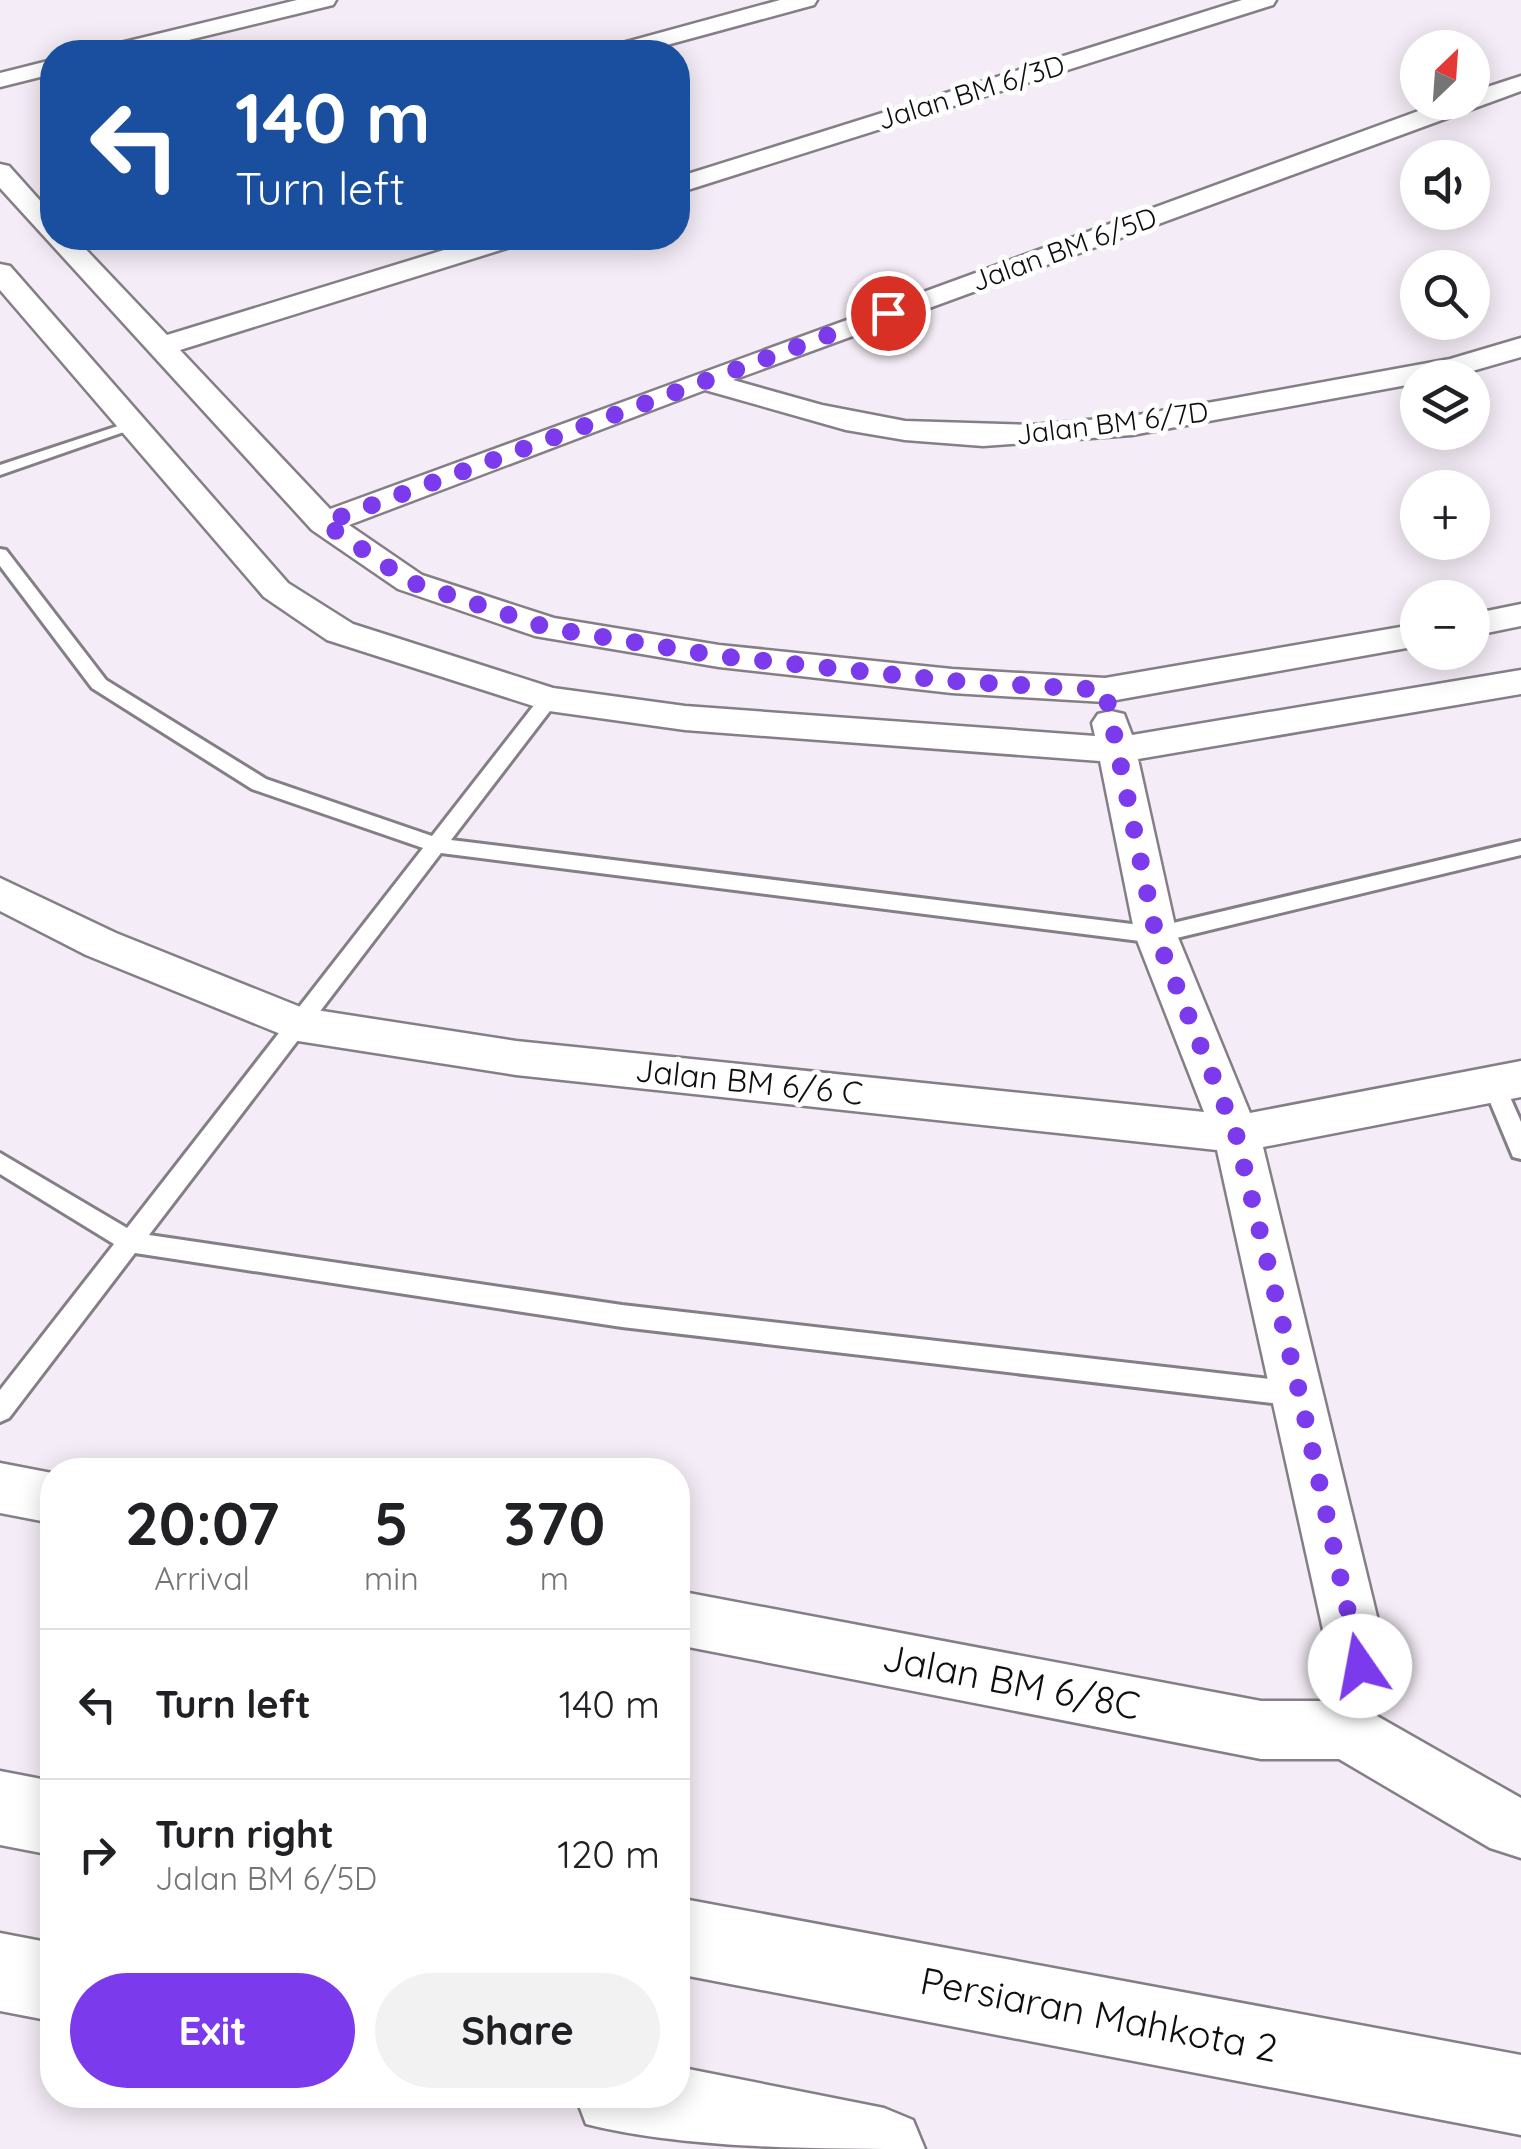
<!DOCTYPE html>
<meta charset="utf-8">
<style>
body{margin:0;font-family:Quicksand,sans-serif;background:#f2f2f2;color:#202124;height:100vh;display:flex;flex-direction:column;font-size:38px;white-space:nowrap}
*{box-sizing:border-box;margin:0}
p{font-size:32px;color:#757577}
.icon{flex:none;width:55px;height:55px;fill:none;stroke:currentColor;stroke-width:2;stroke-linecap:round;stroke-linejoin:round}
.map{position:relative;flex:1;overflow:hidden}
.side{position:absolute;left:40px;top:1458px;width:650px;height:650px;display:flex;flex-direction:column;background:#fff;border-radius:40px;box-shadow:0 5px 25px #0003}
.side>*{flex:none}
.banner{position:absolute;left:40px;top:40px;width:650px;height:210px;border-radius:40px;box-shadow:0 5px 25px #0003;background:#1a4fa0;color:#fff;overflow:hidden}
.needle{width:65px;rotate:25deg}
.fabs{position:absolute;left:1400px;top:30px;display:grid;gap:20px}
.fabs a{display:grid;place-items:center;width:90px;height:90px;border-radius:50%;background:#fff;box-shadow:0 5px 25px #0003;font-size:50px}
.pin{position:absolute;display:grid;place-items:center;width:85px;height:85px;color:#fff;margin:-42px;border:5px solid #fff;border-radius:50%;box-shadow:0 2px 10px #0007}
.me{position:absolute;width:110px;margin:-55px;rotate:348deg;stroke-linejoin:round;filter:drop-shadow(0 0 8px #0008)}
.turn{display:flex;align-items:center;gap:35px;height:210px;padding:0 30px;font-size:45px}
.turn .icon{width:130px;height:130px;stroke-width:2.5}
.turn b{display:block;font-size:70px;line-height:85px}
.eta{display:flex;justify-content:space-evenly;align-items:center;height:170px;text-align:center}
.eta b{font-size:60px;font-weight:800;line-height:70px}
.action{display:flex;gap:20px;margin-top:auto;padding:20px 30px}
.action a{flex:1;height:115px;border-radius:60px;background:#7c3aed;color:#fff;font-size:40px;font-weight:800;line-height:115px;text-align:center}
.action a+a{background:#f2f2f2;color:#202124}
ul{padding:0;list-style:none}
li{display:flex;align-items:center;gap:30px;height:150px;padding:0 30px;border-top:2px solid #e0e0e0}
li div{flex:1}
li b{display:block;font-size:38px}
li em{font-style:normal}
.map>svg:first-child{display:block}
</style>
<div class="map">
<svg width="1521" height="2149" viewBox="0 0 1521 2149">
<rect width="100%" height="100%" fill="#f4ecf6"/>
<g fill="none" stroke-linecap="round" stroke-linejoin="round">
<defs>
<path id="service" d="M 130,422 L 144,425 L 0,475 L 0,465 Z
M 0,549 L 6,550 L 106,680 L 266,779 L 432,836 L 542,695 L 549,693 L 558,699 L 556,703 L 451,840 L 1156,927 L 1521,841 L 1521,855 L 1156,943 L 441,853 L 149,1235 L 622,1305 L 1297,1382 L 1306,1386 L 1310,1394 L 1306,1402 L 1297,1406 L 622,1327 L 135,1253 L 9,1418 L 0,1422 L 0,1390 L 114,1244 L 0,1174 L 0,1153 L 127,1228 L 423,848 L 252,789 L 92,688 L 0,566 Z
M 1494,1076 L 1502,1079 L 1521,1122 L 1521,1159 L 1513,1157 L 1483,1085 L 1486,1079 Z"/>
<path id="minor" d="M 297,0 L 336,0 L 333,5 L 139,52 L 100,52 L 104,47 Z
M 780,0 L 817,0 L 814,5 L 641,52 L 604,52 L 608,47 Z
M 1242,0 L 1276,0 L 1273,5 L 678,193 L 678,177 Z
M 52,60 L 52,74 L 0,87 L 0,73 Z
M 1521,76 L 1521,91 L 733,380 L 822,405 L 905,421 L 1033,425 L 1132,416 L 1230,399 L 1450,359 L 1521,338 L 1521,357 L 1448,378 L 1418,378 L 1418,383 L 1132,435 L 983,446 L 905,440 L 846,430 L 705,390 L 349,525 L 422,575 L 554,618 L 719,645 L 952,669 L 1105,678 L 1418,624 L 1418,646 L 1105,702 L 952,693 L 719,667 L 535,636 L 398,589 L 312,530 L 0,188 L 0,164 L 9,166 L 52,214 L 52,238 L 75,238 L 167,335 L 483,238 L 523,238 L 520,244 L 180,350 L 330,509 L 1443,102 L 1472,102 L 1472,92 Z
M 0,264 L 10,266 L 288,583 L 353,624 L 553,688 L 685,706 L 1095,736 L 1092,723 L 1098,714 L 1111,711 L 1124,714 L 1132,735 L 1521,670 L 1521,694 L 1138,759 L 1177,935 L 1250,1113 L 1521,1061 L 1521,1097 L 1263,1147 L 1389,1666 L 1377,1716 L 1521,1798 L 1521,1858 L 1490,1848 L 1339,1759 L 1261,1759 L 678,1645 L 678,1591 L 1261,1701 L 1323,1701 L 1331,1666 L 1217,1150 L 516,1075 L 298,1041 L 86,955 L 0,911 L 0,878 L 116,933 L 303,1008 L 516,1041 L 1204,1112 L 1135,935 L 1100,761 L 685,730 L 549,711 L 327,640 L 264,597 L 0,290 Z
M 1521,604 L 1521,626 L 1472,636 L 1472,614 Z
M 0,1463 L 52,1473 L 52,1523 L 0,1513 Z"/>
<path id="secondary" d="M 0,1771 L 52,1781 L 52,1855 L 0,1845 Z
M 678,1898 L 1521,2055 L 1521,2135 L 678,1974 Z
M 0,1933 L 52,1943 L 52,2021 L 0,2011 Z
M 678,2067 L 884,2108 L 913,2120 L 925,2149 C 819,2149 685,2149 586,2124 L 575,2095 L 678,2095 Z"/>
</defs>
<use href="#service" stroke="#857e87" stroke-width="6"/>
<use href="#minor" stroke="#857e87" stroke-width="5"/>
<use href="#secondary" stroke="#857e87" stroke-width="5"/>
<use href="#service" fill="#fff" fill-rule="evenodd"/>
<use href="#minor" fill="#fff" fill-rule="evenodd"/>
<use href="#secondary" fill="#fff" fill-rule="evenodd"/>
</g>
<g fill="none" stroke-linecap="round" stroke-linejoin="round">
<path stroke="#7c3aed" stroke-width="18" stroke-dasharray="0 32.4" d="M 888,313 L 324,523 L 410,582 L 548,628 L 719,656 L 952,681 L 1105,690 L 1156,935 L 1236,1134 L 1300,1395 L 1360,1666"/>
</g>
<g text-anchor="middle" stroke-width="10" stroke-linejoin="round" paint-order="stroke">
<g font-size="28" fill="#0f0d10" stroke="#fff">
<text transform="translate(971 92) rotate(-17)" y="10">Jalan BM 6/3D</text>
<text transform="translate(1064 249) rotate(-20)" y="10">Jalan BM 6/5D</text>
<text transform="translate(1112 423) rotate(-7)" y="10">Jalan BM 6/7D</text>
</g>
<g font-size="32" fill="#0f0d10" stroke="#fff">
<text transform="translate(749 1082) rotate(6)" y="11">Jalan BM 6/6 C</text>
</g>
<g font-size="38" fill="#0f0d10" stroke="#fff">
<text transform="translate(1011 1682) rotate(11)" y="13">Jalan BM 6/8C</text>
<text transform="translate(1099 2015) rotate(11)" y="13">Persiaran Mahkota 2</text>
</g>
</g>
</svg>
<div class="fabs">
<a><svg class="needle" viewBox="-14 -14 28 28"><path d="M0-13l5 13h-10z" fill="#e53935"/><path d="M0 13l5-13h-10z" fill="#757577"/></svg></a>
<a><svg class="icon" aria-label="sound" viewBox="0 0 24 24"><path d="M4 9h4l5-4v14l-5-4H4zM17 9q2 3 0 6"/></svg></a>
<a><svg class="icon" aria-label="search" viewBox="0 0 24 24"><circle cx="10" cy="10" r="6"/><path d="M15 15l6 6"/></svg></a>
<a><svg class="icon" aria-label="layers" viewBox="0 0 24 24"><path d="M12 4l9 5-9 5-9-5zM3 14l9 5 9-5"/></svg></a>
<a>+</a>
<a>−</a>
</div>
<div class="pin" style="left:888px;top:313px;background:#d93025"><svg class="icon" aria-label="arrive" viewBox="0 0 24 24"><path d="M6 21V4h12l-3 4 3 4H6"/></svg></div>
<svg class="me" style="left:1360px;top:1666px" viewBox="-20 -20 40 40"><circle r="19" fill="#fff"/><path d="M0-13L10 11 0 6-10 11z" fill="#7c3aed"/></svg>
<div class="banner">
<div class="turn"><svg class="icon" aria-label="left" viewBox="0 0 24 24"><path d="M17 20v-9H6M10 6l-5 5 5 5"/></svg><div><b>140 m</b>Turn left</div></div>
</div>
<section class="side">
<div class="eta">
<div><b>20:07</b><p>Arrival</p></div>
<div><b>5</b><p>min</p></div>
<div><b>370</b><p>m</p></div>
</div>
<ul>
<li><svg class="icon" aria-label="left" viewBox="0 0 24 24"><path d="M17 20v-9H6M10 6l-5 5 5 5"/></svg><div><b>Turn left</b></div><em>140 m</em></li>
<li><svg class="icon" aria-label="right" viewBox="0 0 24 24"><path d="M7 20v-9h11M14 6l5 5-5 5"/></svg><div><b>Turn right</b><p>Jalan BM 6/5D</p></div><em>120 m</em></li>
</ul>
<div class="action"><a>Exit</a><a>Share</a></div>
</section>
</div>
